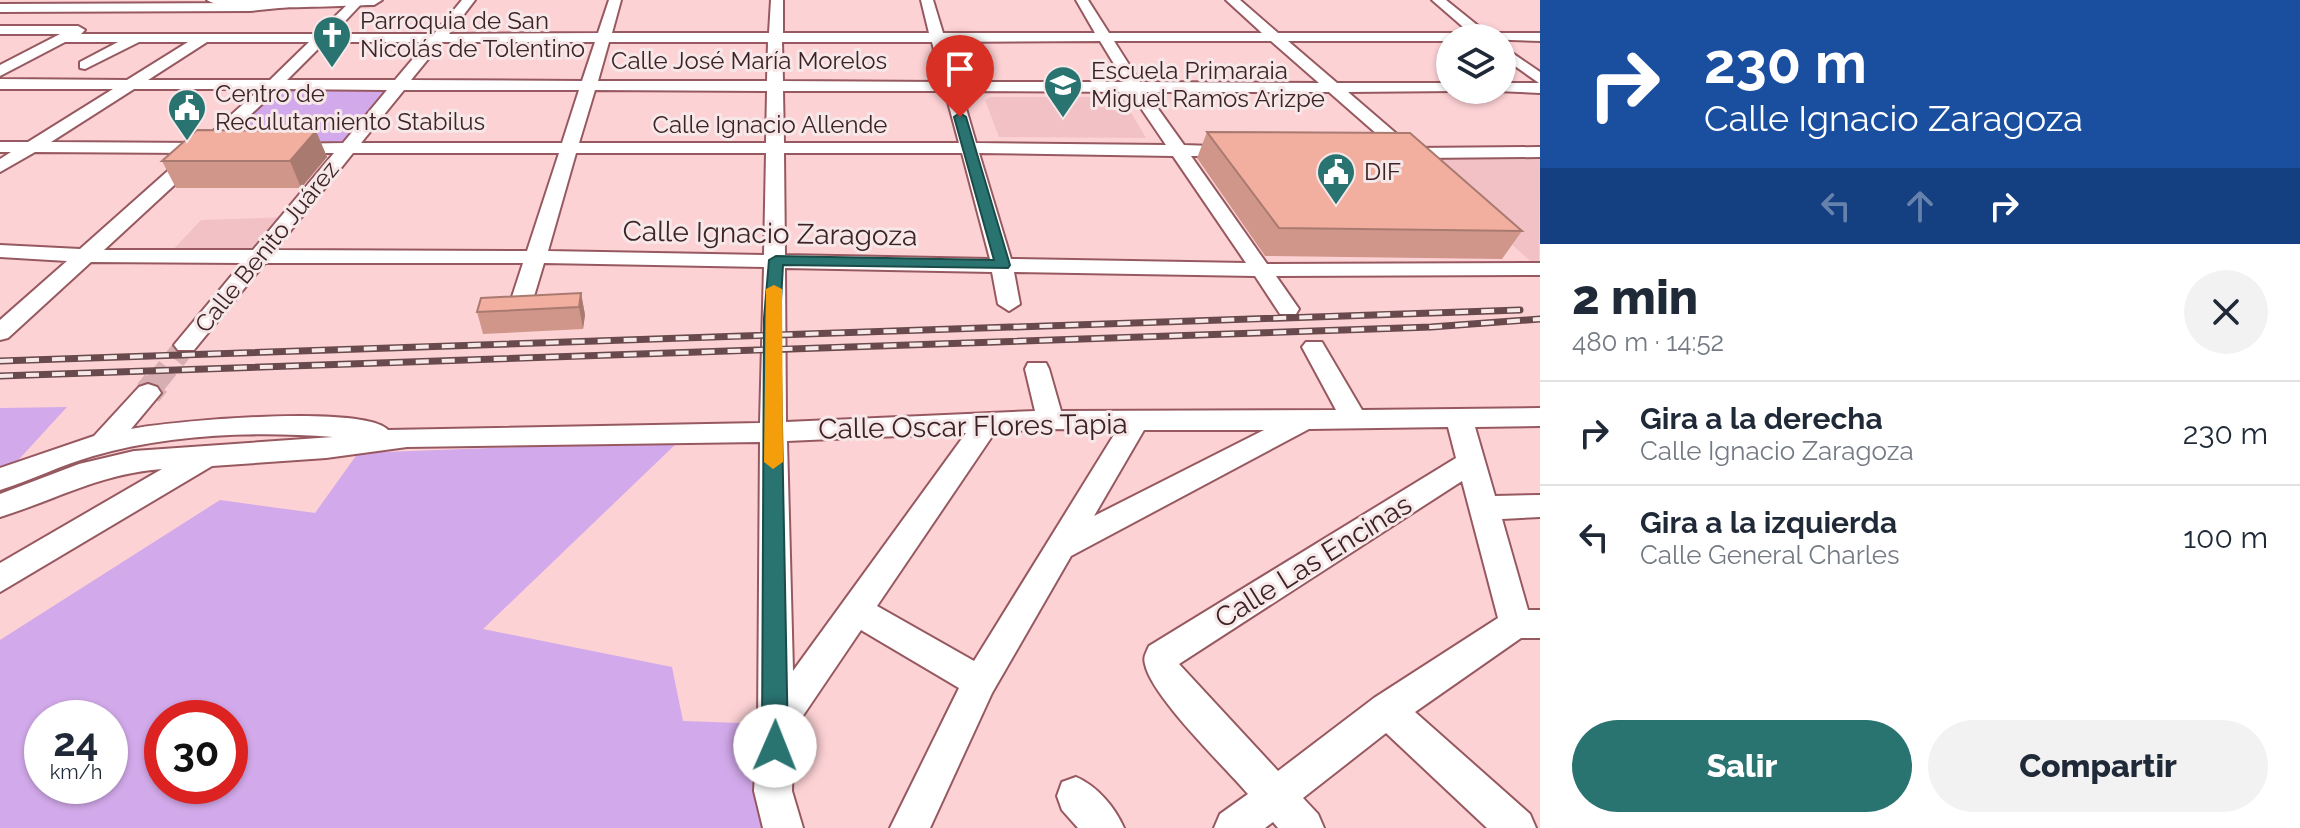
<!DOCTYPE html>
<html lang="es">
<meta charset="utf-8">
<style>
body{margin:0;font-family:Raleway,sans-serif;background:#f2f2f3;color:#1f2937;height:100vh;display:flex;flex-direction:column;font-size:30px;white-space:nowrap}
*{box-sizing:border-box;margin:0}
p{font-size:26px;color:#747a83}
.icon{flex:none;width:44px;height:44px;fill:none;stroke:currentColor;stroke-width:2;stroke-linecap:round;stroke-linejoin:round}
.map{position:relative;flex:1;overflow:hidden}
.details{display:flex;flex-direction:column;background:#fff;width:760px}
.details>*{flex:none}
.banner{background:#1a4fa0;color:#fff;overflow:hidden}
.fabs{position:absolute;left:1436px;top:24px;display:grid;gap:16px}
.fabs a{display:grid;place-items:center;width:80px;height:80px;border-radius:50%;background:#fff;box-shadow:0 2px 6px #0004;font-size:40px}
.speed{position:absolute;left:24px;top:700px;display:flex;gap:16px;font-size:40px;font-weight:700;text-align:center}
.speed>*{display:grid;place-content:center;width:104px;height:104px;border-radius:50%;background:#fff;box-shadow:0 2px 6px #0004;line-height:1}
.speed small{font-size:20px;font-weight:400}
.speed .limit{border:12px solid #d22;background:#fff;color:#111}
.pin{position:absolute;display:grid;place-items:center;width:68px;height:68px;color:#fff;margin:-82px -34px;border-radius:50% 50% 50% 0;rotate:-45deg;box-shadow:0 0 8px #0007}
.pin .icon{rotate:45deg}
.me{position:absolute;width:88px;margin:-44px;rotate:1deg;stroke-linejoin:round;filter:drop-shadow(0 0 6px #0008)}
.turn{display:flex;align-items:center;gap:28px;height:168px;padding:0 32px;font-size:36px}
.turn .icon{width:104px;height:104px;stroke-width:2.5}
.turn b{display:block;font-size:56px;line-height:68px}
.lanes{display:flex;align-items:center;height:76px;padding:0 32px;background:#0003;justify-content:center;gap:40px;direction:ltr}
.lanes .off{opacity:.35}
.round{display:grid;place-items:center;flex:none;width:84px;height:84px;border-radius:42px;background:#f2f2f3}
.summary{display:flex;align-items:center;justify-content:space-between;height:136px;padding:0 32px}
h1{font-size:48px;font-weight:800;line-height:60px}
.button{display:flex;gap:16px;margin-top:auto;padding:16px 32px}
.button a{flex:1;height:92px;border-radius:48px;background:#297371;color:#fff;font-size:32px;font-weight:800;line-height:92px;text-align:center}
.button a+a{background:#f2f2f3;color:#1f2937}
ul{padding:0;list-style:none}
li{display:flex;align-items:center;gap:24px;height:104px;padding:0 32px;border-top:2px solid #e0e1e3}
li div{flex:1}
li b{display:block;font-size:30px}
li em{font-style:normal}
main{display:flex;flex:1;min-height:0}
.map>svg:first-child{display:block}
</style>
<main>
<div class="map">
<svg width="1540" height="828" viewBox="0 0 1540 828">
<rect width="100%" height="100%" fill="#fdd2d5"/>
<path fill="#f1c1c5" d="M 991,97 L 1122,97 L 1146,138 L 999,137 L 985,100 Z
M 1540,153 L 1539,269 L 1412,154 Z
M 290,217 L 259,256 L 167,256 L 201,220 Z"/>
<path fill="#d2a9ea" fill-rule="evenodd" d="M 273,87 L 395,87 L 346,148 L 205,147 Z
M 67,407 L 10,469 L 0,472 L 0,408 Z
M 679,441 L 483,629 L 672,667 L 683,721 L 741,723 L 801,828 L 0,828 L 0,640 L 220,500 L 315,513 L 358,453 ZM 42,718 L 110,718 L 110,786 L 42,786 ZM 162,718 L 230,718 L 230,786 L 162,786 Z"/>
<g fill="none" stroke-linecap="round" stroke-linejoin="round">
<path stroke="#d7afb2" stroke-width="22" stroke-dasharray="22 11" stroke-linecap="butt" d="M 154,385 L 186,345"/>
<path stroke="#d7afb2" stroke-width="28" stroke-dasharray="28 14" stroke-linecap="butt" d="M 148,393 L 156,383"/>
<defs>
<path id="minor" d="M 284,0 L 290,4 L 289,7 L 250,11 L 0,12 L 0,4 L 250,3 Z
M 352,0 L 365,0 L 333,34 L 434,34 L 462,0 L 475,0 L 449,34 L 598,33 L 609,0 L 621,0 L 612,33 L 769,33 L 771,0 L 783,0 L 783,33 L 929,33 L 921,0 L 933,0 L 943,33 L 1095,33 L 1076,0 L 1088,0 L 1109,33 L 1262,33 L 1226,0 L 1240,0 L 1278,33 L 1470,33 L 1432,0 L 1446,0 L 1487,33 L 1540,33 L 1540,41 L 1450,38 L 1450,41 L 1288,41 L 1337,83 L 1450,83 L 1450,90 L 1456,91 L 1348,92 L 1413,148 L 1540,147 L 1540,157 L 1419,158 L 1412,161 L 1394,157 L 1391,153 L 1394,149 L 1329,92 L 1146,92 L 1184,145 L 1238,147 L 1241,151 L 1232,156 L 1191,156 L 1267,264 L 1540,263 L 1540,275 L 1276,276 L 1299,309 L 1296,314 L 1280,314 L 1255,276 L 1014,272 L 1020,304 L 1009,311 L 998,304 L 992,272 L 785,268 L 786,422 L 1035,411 L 1025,369 L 1028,363 L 1046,363 L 1049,369 L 1061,411 L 1336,410 L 1302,347 L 1306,342 L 1322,342 L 1362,410 L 1540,408 L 1540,426 L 1475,427 L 1495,496 L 1540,495 L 1540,517 L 1502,519 L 1528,610 L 1540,610 L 1540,638 L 1521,638 L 1415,712 L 1530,814 L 1536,828 L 1487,828 L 1386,733 L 1303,798 L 1318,814 L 1324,828 L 1278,828 L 1273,822 L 1265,828 L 1214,828 L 1220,814 L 1248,794 C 1224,766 1151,696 1145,664 C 1143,657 1146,653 1149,646 L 1456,458 L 1448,427 L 1309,429 L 1071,556 L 992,693 L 930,828 L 890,828 L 959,688 L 861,630 L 794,729 L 792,791 L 803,828 L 763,828 L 754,791 L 758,724 L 760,442 L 407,447 L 326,458 L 212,466 L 0,592 L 0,563 L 162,469 C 99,474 58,499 0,517 L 0,494 L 79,464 L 134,451 L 333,437 C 254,431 170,434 93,456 C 61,465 32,480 0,490 L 0,468 L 94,436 L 139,387 L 148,384 L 157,387 L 161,393 L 131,429 C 171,421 363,404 388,430 L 760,423 L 764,267 L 544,263 L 532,303 L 521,310 L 510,303 L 523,263 L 265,263 L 194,350 L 178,350 L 174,345 L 242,263 L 91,262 L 8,338 L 0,340 L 0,320 L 67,261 L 0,257 L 0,245 L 80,249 L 188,153 L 35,152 L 0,172 L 0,159 L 11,152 L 0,152 L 0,142 L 28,142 L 113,89 L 0,89 L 0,79 L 127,80 L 188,42 L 139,42 L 85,69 L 80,68 L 80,62 L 118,42 L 65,42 L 0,76 L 0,65 L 60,34 L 0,34 L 0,26 L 78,26 L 85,30 L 81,34 L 317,34 ZM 1100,41 L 1125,82 L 958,82 L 946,42 ZM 1114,41 L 1271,41 L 1319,83 L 1140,82 ZM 207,42 L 309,42 L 270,80 L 148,80 ZM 325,42 L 427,42 L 395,80 L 287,80 ZM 442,42 L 595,42 L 582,81 L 411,80 ZM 609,42 L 768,42 L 767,81 L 598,81 ZM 782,42 L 932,42 L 942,82 L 783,81 ZM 134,89 L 260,89 L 200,143 L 51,142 ZM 278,89 L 387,90 L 343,143 L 282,144 L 279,148 L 282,152 L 288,153 L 334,153 L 253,250 L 104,250 L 209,153 L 218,152 L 221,148 L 218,145 ZM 404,90 L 579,90 L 562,143 L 361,143 ZM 595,90 L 767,91 L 766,143 L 579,143 ZM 783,91 L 945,91 L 959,143 L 784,143 ZM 961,91 L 1130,92 L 1166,145 L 976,143 ZM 353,153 L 559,153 L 527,251 L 275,250 ZM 576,153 L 766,153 L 764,255 L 548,251 ZM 784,153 L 962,153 L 990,259 L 785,255 ZM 979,153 L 1173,156 L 1246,263 L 1011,259 ZM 1050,429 L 1117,430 L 974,661 L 877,606 L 995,432 ZM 1144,430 L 1264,430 L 1094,516 ZM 966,433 L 793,671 L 787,441 ZM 1462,481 L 1498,618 L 1374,698 L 1278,771 L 1179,664 Z
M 1502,46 L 1540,72 L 1540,93 L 1496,91 L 1502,90 L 1502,83 L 1539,83 L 1502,57 Z
M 1076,777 C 1097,786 1115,807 1124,828 L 1078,828 L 1062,810 L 1057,796 L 1062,782 Z"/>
<path id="major" d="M 207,0 L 382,0 L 374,5 C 347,5 222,13 207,0 Z"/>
</defs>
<use href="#minor" stroke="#975960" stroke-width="4"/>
<use href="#major" stroke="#975960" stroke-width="4"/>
<use href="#minor" fill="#fff" fill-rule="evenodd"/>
<use href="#major" fill="#fff" fill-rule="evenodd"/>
<defs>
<path id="rail" d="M 0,361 L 1520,310
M 0,376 L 1431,327 L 1540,319"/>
</defs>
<use href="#rail" stroke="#68494c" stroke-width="7"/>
<use href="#rail" stroke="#f6e7e8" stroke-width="4" stroke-dasharray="13" stroke-linecap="butt"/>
</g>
<path fill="#d0968a" d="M 316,131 L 327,157 L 301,188 L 176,188 L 162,161 Z
M 1207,132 L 1522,231 L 1502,259 L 1265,256 L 1197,158 Z
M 581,293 L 585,315 L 583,329 L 483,334 L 477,312 Z"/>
<path fill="#a97a70" d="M 316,131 L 327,157 L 301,188 L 290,161 Z
M 581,293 L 585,315 L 583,329 L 579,307 Z"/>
<path fill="#f2afa0" stroke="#a97a70" stroke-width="2" d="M 197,130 L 316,131 L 290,161 L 162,161 Z
M 1207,132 L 1410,133 L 1522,231 L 1279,228 Z
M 581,293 L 579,307 L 477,312 L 481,298 Z"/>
<path fill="#297371" stroke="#1b4b49" stroke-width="2" d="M 960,113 L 966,117 L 1010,265 L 1008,268 L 783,265 L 780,318 L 788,746 L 784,755 L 775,759 L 766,755 L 762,746 L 764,318 L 769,260 L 776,256 L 994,260 L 954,117 Z"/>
<path fill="#f59e0b" d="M 774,285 L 782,289 L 783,462 L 773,469 L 764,462 L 766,289 Z"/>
<defs>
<symbol id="church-pin" viewBox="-11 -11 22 30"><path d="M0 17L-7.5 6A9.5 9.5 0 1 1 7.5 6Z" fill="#297371" stroke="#f6e7e8"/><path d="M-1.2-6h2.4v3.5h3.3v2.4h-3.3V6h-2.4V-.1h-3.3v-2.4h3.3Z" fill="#fff"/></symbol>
<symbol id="school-pin" viewBox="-11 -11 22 30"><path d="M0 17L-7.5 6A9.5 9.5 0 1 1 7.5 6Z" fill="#297371" stroke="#f6e7e8"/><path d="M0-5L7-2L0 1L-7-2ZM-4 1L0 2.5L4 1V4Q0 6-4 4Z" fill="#fff"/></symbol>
<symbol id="civic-pin" viewBox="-11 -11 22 30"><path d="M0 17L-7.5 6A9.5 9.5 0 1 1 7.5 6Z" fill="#297371" stroke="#f6e7e8"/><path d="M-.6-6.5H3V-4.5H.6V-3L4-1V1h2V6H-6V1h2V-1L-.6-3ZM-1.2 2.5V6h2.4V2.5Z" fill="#fff"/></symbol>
</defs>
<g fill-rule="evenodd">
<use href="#church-pin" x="310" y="13" width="44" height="60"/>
<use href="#school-pin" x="1041" y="63" width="44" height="60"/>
<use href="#civic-pin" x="165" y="86" width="44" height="60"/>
<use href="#civic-pin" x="1314" y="150" width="44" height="60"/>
</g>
<g text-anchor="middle" stroke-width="6" stroke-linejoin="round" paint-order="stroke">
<g font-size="24" fill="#3e2326" stroke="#f6e7e8" text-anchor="start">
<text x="360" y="29">Parroquia de San<tspan x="360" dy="28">Nicolás de Tolentino</tspan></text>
<text x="1091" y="79">Escuela Primaraia<tspan x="1091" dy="28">Miguel Ramos Arizpe</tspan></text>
<text x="215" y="102">Centro de<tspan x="215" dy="28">Reculutamiento Stabilus</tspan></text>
<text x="1364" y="180">DIF</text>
</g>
<g font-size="24" fill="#3e2326" stroke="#f6e7e8">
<text x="749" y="69">Calle José María Morelos</text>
<text x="770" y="133">Calle Ignacio Allende</text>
<text transform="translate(267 247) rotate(-51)" y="8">Calle Benito Juárez</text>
</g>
<g font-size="28" fill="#3e2326" stroke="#f6e7e8">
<text transform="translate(770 233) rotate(1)" y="10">Calle Ignacio Zaragoza</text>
<text transform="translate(973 426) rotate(-1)" y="10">Calle Oscar Flores Tapia</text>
<text transform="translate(1313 561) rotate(-32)" y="10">Calle Las Encinas</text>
</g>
</g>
</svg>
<div class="fabs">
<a><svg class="icon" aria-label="layers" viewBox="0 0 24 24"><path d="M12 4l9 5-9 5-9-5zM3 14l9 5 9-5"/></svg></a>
</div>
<div class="speed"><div>24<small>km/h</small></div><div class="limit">30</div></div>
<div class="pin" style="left:960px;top:117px;background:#d93025"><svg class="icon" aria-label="arrive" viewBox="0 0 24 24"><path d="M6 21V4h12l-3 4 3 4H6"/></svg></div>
<svg class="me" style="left:775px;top:746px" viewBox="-20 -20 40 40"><circle r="19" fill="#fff"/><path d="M0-13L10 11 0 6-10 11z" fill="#297371"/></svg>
</div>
<section class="details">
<div class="banner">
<div class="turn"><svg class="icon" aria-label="right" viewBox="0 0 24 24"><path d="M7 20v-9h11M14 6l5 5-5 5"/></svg><div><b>230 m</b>Calle Ignacio Zaragoza</div></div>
<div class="lanes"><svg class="icon off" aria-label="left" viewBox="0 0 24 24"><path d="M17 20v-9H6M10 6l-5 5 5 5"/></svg><svg class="icon off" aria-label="ahead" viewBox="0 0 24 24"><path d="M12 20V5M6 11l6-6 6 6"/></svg><svg class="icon" aria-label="right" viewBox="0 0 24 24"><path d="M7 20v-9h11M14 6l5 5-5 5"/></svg></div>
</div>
<div class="summary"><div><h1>2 min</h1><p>480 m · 14:52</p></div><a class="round"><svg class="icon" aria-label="close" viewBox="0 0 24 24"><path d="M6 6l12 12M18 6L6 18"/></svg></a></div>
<ul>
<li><svg class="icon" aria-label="right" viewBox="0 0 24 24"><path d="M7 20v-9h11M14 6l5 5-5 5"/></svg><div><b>Gira a la derecha</b><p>Calle Ignacio Zaragoza</p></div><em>230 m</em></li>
<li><svg class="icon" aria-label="left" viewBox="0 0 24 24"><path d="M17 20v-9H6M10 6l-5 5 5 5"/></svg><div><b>Gira a la izquierda</b><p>Calle General Charles</p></div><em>100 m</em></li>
</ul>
<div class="button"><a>Salir</a><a>Compartir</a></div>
</section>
</main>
